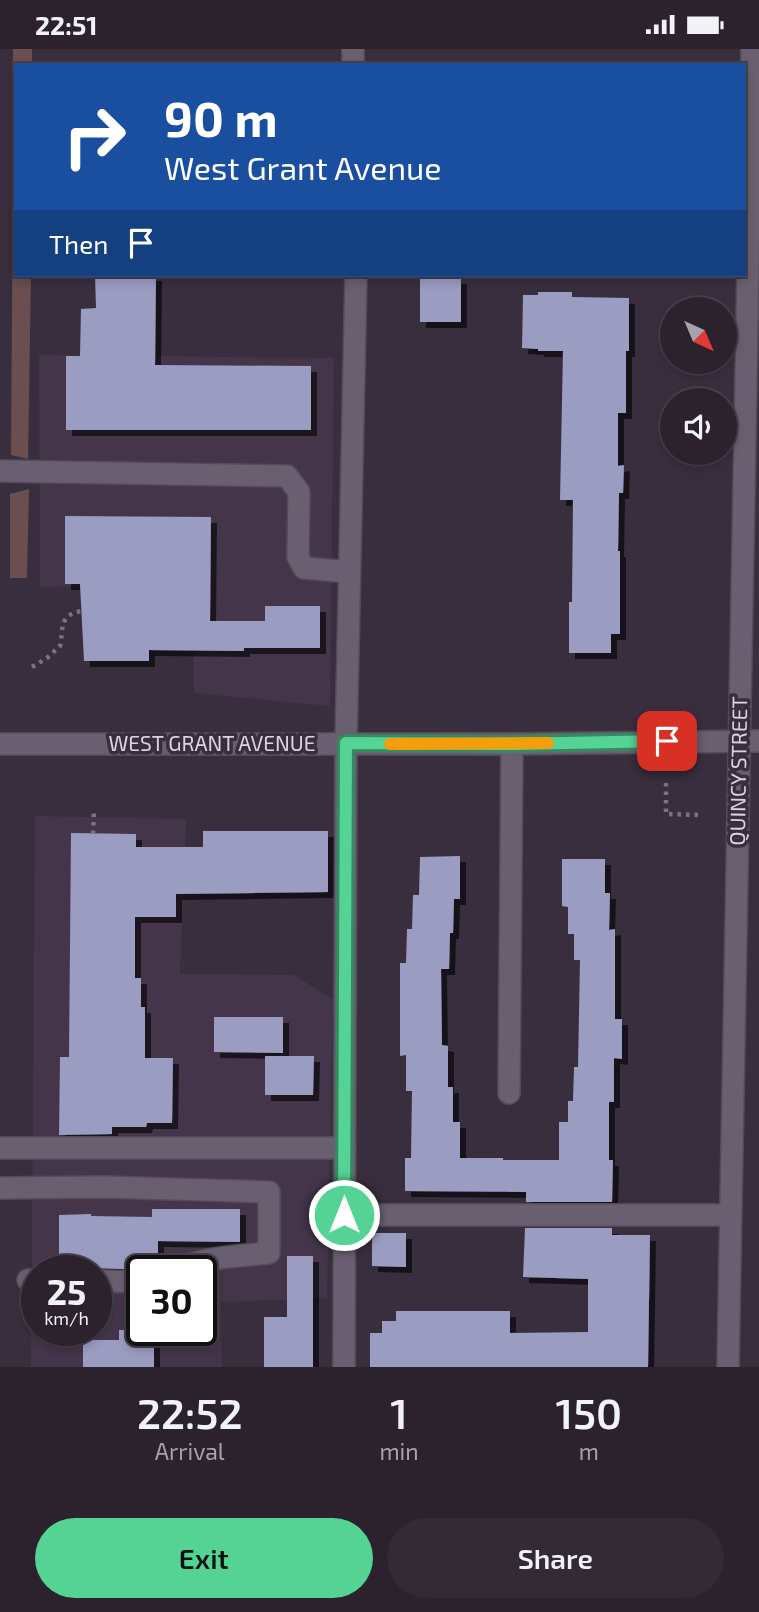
<!DOCTYPE html>
<style>
body{margin:0;font-family:"Exo 2",sans-serif;background:#332a36;color:#f1f3f6;height:100vh;display:flex;flex-direction:column;font-size:26px;white-space:nowrap}
*{box-sizing:border-box;margin:0}
p{font-size:23px;color:#a6a4aa}
.icon{flex:none;width:38px;height:38px;fill:none;stroke:currentColor;stroke-width:2;stroke-linecap:round;stroke-linejoin:round}
.map{position:relative;height:1318px;overflow:hidden}
.panel{display:flex;flex-direction:column;background:#2b222e;flex:1}
.panel>*{flex:none}
.banner{position:absolute;left:14px;top:14px;width:732px;height:214px;border-radius:0px;box-shadow:0 4px 10px #0003,0 0 0 2px #473f4a;background:#1a4fa0;color:#fff;overflow:hidden}
.needle{width:46px;rotate:136deg}
.tools{position:absolute;left:660px;top:248px;display:grid;gap:14px}
.tools a{display:grid;place-items:center;width:77px;height:77px;border-radius:50%;background:#2b222e;box-shadow:0 4px 10px #0003,0 0 0 2px #473f4a;font-size:35px}
.speed{position:absolute;left:21px;top:1206px;display:flex;gap:14px;font-size:35px;font-weight:700;text-align:center}
.speed>*{display:grid;place-content:center;width:91px;height:91px;border-radius:50%;background:#2b222e;box-shadow:0 4px 10px #0003,0 0 0 2px #473f4a;line-height:1}
.speed small{font-size:18px;font-weight:400}
.speed .limit{border:4px solid #111;border-radius:10px;background:#fff;color:#111}
.pin{position:absolute;display:grid;place-items:center;width:60px;height:60px;color:#fff;margin:-30px;border-radius:14px;box-shadow:0 4px 10px #0006}
.me{position:absolute;width:77px;margin:-38px;rotate:0deg;stroke-linejoin:round;filter:drop-shadow(0 0 5px #0008)}
.turn{display:flex;align-items:center;gap:24px;height:147px;padding:0 35px;font-size:32px}
.turn .icon{width:91px;height:91px;stroke-width:2.5}
.turn b{display:block;font-size:49px;line-height:60px}
.then{display:flex;align-items:center;height:66px;padding:0 35px;background:#0003;gap:14px;font-size:26px}
.eta{display:flex;justify-content:space-evenly;align-items:center;height:119px;text-align:center}
.eta b{font-size:42px;font-weight:600;line-height:49px}
.primary-button{display:flex;gap:14px;margin-top:auto;padding:14px 35px}
.primary-button a{flex:1;height:80px;border-radius:42px;background:#54d395;color:#111;font-size:28px;font-weight:600;line-height:80px;text-align:center}
.primary-button a+a{background:#332a36;color:#f1f3f6}
.status{display:flex;justify-content:space-between;align-items:center;height:49px;padding:0 35px;background:#2b222e;direction:ltr}
.status svg{height:19px;fill:currentColor}
.map>svg:first-child{display:block}
</style>
<div class="status"><b>22:51</b><svg viewBox="0 0 49 12"><path d="M0 12V9h3v3zM5 12V6h3v6zM10 12V3h3v9zM15 12V0h3v12zM26 1h20v11H26zM47 4h2v5h-2z"/></svg></div>
<div class="map">
<svg width="759" height="1318" viewBox="0 0 759 1318">
<defs>
<filter id="shadow"><feDropShadow dx="6" dy="6" stdDeviation="0" flood-color="#0009"/></filter>
</defs>
<rect width="100%" height="100%" fill="#392e3e"/>
<path fill="#44354a" fill-rule="evenodd" d="M 39,306 L 334,309 L 330,657 L 194,644 L 192,536 L 40,538 Z
M 35,767 L 186,770 L 180,925 L 294,926 L 333,951 L 327,1249 L 221,1253 L 222,1318 L 31,1318 ZM 37,1222 L 96,1222 L 96,1281 L 37,1281 ZM 142,1222 L 201,1222 L 201,1281 L 142,1281 Z"/>
<path fill="#6b4e4f" d="M 13,0 L 32,0 L 32,16 L 16,16 L 16,37 L 13,37 Z
M 13,113 L 16,113 L 16,226 L 31,226 L 28,410 L 11,406 Z
M 29,440 L 27,529 L 10,529 L 10,445 Z"/>
<path fill="#9b9cc2" filter="url(#shadow)" d="M 95,226 L 156,226 L 155,316 L 311,317 L 311,381 L 66,381 L 66,307 L 80,307 L 81,260 L 96,259 Z
M 420,229 L 461,229 L 461,273 L 420,273 Z
M 538,243 L 572,243 L 572,248 L 629,249 L 629,302 L 626,302 L 626,364 L 618,364 L 618,417 L 624,416 L 623,444 L 619,444 L 618,502 L 620,502 L 620,585 L 611,585 L 611,604 L 569,604 L 569,553 L 572,553 L 573,451 L 560,451 L 563,302 L 538,302 L 538,300 L 522,299 L 523,246 L 538,246 Z
M 65,467 L 211,468 L 210,572 L 265,572 L 265,557 L 320,557 L 320,599 L 244,599 L 244,602 L 149,601 L 149,612 L 84,612 L 80,535 L 65,535 Z
M 203,782 L 328,782 L 328,843 L 176,845 L 176,868 L 135,868 L 135,929 L 141,929 L 141,958 L 145,958 L 145,1009 L 173,1009 L 172,1074 L 147,1074 L 146,1078 L 112,1078 L 112,1085 L 59,1086 L 60,1008 L 69,1008 L 71,784 L 136,785 L 136,798 L 203,798 Z
M 460,807 L 460,850 L 454,850 L 453,884 L 450,884 L 449,920 L 441,920 L 442,996 L 448,997 L 448,1038 L 453,1038 L 453,1073 L 460,1073 L 460,1109 L 503,1109 L 503,1111 L 559,1111 L 559,1073 L 568,1073 L 568,1052 L 573,1052 L 574,1018 L 578,1018 L 580,911 L 574,911 L 574,885 L 568,885 L 568,858 L 562,857 L 562,810 L 605,810 L 605,844 L 610,844 L 609,881 L 615,880 L 615,970 L 622,970 L 622,1010 L 614,1009 L 614,1053 L 609,1053 L 609,1111 L 613,1111 L 612,1153 L 526,1153 L 526,1143 L 405,1142 L 405,1109 L 411,1109 L 412,1042 L 406,1042 L 406,1006 L 400,1007 L 400,914 L 406,914 L 407,880 L 412,880 L 413,846 L 419,846 L 420,808 Z
M 214,968 L 283,968 L 283,1004 L 214,1003 Z
M 265,1007 L 314,1007 L 313,1046 L 265,1046 Z
M 152,1160 L 240,1160 L 240,1193 L 158,1192 L 158,1208 L 147,1208 L 147,1221 L 96,1219 L 88,1222 L 59,1222 L 59,1166 L 91,1165 L 91,1167 L 152,1168 Z
M 525,1179 L 612,1179 L 612,1186 L 650,1186 L 648,1318 L 370,1318 L 370,1284 L 382,1284 L 382,1272 L 396,1272 L 396,1262 L 510,1262 L 510,1284 L 588,1283 L 588,1230 L 523,1228 Z
M 372,1184 L 406,1184 L 406,1218 L 372,1217 Z
M 287,1207 L 313,1207 L 313,1318 L 264,1318 L 264,1268 L 287,1268 Z
M 119,1281 L 149,1281 L 149,1292 L 154,1291 L 154,1318 L 83,1318 L 83,1291 L 119,1291 Z"/>
<g fill="none" stroke-linecap="round" stroke-linejoin="round">
<defs>
<path id="minor" d="M 353,0 L 353,16
M 0,422 L 287,427 L 299,443 L 298,508 L 304,519 L 349,523
M 0,695 L 512,695 L 759,692
M 509,1044 L 512,695
M 0,1099 L 345,1099
M 0,1139 L 104,1138 L 269,1143 L 269,1204 C 237,1207 203,1208 173,1222
M 344,1166 L 731,1166
M 28,1231 L 37,1231
M 96,1232 L 142,1233
M 344,1318 L 346,694 L 356,226
M 728,1318 L 752,0"/>
</defs>
<use href="#minor" stroke="#544b59" stroke-width="24"/>
<path stroke="#7c7280" stroke-width="4.5" stroke-dasharray="3.5 5" stroke-linecap="butt" d="M 32,618 L 47,609 L 60,597 C 64,579 58,566 82,562
M 666,734 L 666,765 L 701,766
M 93,785 L 94,762"/>
<use href="#minor" stroke="#6a5f70" stroke-width="21"/>
</g>
<g fill="none" stroke-linecap="round" stroke-linejoin="round">
<defs>
<path id="route" d="M 344,1166 L 346,694 L 512,695 L 667,692"/>
</defs>
<use href="#route" stroke="#378961" stroke-width="18"/>
<use href="#route" stroke="#54d395" stroke-width="12"/>
<path stroke="#f59e0b" stroke-width="12" d="M 390,695 L 548,694"/>
</g>
<g text-anchor="middle" stroke-width="7" stroke-linejoin="round" paint-order="stroke">
<g font-size="21" fill="#dbd4de" stroke="#392e3e">
<text x="212" y="702">WEST GRANT AVENUE</text>
<text transform="translate(739 722) rotate(-89)" y="7">QUINCY STREET</text>
</g>
</g>
</svg>
<div class="tools">
<a><svg class="needle" viewBox="-14 -14 28 28"><path d="M0-13l5 13h-10z" fill="#e53935"/><path d="M0 13l5-13h-10z" fill="#a6a4aa"/></svg></a>
<a><svg class="icon" aria-label="sound" viewBox="0 0 24 24"><path d="M4 9h4l5-4v14l-5-4H4zM17 9q2 3 0 6"/></svg></a>
</div>
<div class="speed"><div>25<small>km/h</small></div><div class="limit">30</div></div>
<div class="pin" style="left:667px;top:692px;background:#d93025"><svg class="icon" aria-label="arrive" viewBox="0 0 24 24"><path d="M6 21V4h12l-3 4 3 4H6"/></svg></div>
<svg class="me" style="left:344px;top:1166px" viewBox="-20 -20 40 40"><circle r="17" fill="#54d395" stroke="#fff" stroke-width="3"/><path d="M0-11L8 9 0 5-8 9z" fill="#fff"/></svg>
<div class="banner">
<div class="turn"><svg class="icon" aria-label="right" viewBox="0 0 24 24"><path d="M7 20v-9h11M14 6l5 5-5 5"/></svg><div><b>90 m</b>West Grant Avenue</div></div>
<div class="then">Then<svg class="icon" aria-label="arrive" viewBox="0 0 24 24"><path d="M6 21V4h12l-3 4 3 4H6"/></svg></div>
</div>
</div>
<section class="panel">
<div class="eta">
<div><b>22:52</b><p>Arrival</p></div>
<div><b>1</b><p>min</p></div>
<div><b>150</b><p>m</p></div>
</div>
<div class="primary-button"><a>Exit</a><a>Share</a></div>
</section>
